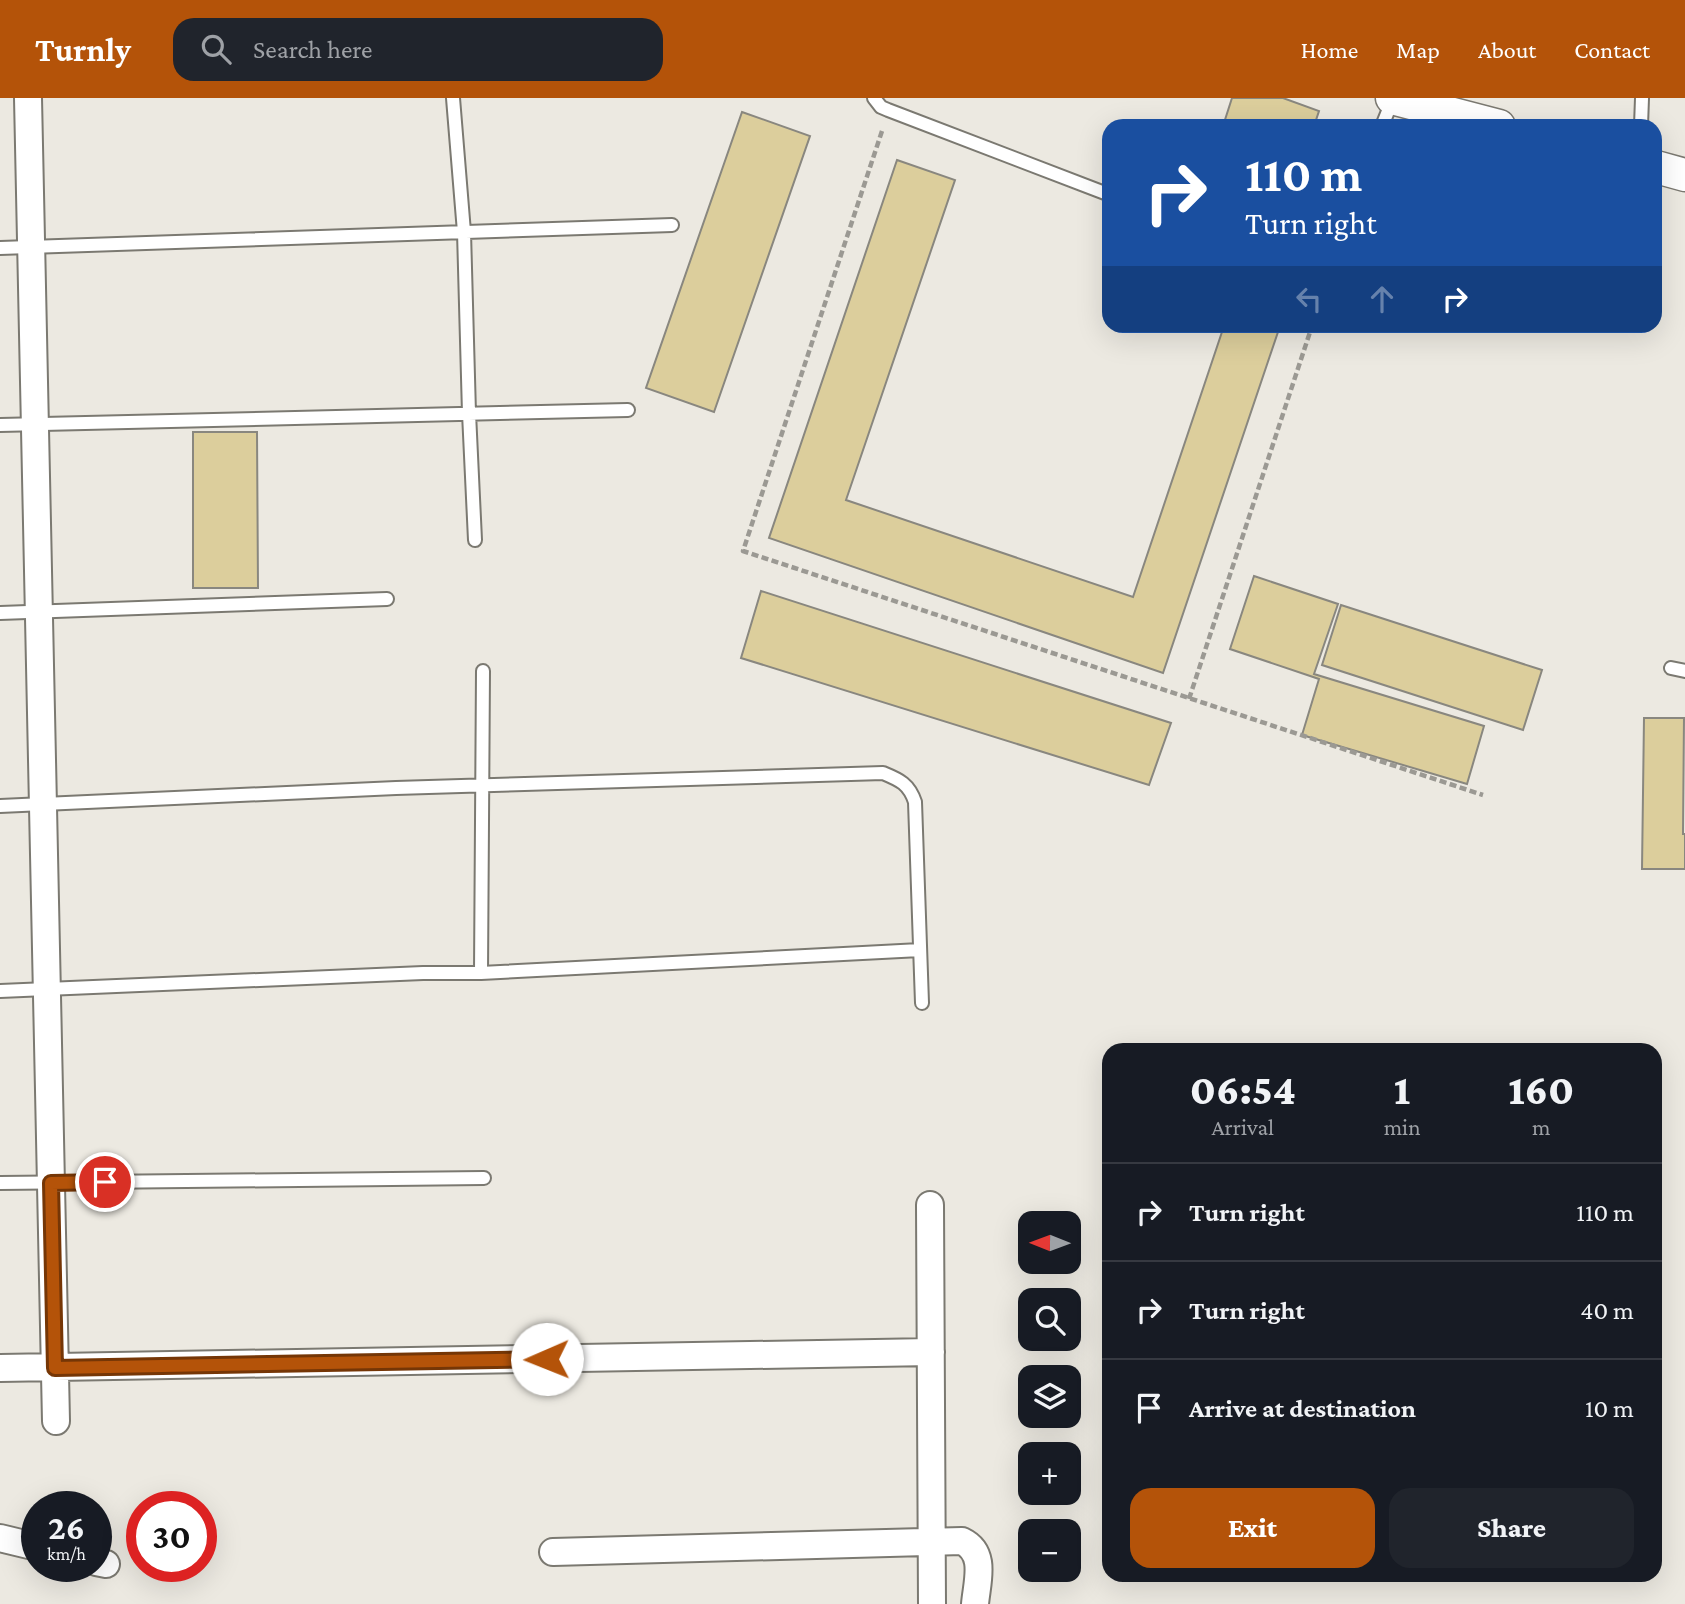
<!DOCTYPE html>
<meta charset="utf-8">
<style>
body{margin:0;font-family:"Crimson Pro",serif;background:#20242c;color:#f1f3f6;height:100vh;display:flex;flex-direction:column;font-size:26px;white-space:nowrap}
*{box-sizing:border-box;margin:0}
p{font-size:23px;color:#9ea1a6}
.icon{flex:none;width:38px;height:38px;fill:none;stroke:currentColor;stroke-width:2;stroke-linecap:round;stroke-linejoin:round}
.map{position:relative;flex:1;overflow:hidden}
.sheet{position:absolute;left:1102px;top:945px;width:560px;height:539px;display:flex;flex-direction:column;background:#171b24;border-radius:21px;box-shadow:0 7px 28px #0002}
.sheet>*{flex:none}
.banner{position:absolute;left:1102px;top:21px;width:560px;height:214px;border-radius:21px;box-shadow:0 7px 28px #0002;background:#1a4fa0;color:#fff;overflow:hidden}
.needle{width:46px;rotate:271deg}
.tools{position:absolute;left:1018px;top:1113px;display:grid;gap:14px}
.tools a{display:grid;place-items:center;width:63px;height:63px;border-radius:14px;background:#171b24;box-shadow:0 7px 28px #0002;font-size:35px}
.speed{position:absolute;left:21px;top:1393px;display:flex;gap:14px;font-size:35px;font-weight:700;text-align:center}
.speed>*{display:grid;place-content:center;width:91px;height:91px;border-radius:50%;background:#171b24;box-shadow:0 7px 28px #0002;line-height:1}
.speed small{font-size:18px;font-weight:400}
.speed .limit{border:10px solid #d22;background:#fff;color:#111}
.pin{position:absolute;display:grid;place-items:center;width:60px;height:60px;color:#fff;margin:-30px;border:4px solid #fff;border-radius:50%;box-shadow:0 2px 7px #0007}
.me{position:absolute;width:77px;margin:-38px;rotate:269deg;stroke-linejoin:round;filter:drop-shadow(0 0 5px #0008)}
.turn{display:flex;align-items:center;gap:24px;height:147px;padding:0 28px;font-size:32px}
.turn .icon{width:91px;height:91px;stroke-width:2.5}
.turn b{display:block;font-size:49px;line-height:60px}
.lanes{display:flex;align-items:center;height:66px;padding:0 28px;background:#0003;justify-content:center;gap:35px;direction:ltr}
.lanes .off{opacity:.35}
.eta{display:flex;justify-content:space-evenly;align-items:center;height:119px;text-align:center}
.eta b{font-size:42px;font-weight:800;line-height:49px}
.cta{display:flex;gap:14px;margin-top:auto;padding:14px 28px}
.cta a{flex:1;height:80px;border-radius:21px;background:#b45309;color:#fff;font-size:28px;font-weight:800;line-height:80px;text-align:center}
.cta a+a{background:#20242c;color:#f1f3f6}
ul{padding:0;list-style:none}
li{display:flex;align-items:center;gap:21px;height:98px;padding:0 28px;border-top:2px solid #363941}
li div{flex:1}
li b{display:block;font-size:26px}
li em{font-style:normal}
header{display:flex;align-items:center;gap:42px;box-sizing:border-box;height:98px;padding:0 35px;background:#b45309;color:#fff}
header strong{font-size:33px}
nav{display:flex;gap:38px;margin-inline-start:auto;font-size:24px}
.search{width:490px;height:63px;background:#20242c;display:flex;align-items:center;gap:18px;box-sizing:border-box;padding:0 24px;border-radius:21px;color:#9ea1a6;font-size:26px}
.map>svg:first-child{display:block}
</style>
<header>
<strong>Turnly</strong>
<div class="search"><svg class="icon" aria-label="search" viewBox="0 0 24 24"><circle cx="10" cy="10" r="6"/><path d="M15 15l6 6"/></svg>Search here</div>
<nav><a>Home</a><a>Map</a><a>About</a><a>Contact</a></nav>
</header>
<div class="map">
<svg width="1685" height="1506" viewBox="0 0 1685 1506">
<rect width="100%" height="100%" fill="#ece9e1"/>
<path fill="#dcce9c" stroke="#89877f" stroke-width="2" d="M 1232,0 L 1283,0 L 1319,13 L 1314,28 L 1223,28 Z
M 742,14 L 810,38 L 714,314 L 646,290 Z
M 897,62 L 955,82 L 846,402 L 1133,499 L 1224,228 L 1280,228 L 1163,575 L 769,440 Z
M 193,334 L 257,334 L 258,490 L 193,490 Z
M 1254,478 L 1338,506 L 1314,576 L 1484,628 L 1467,686 L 1302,637 L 1319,581 L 1230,551 Z
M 761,493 L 1171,625 L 1149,687 L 741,560 Z
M 1341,507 L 1542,572 L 1523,632 L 1322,567 Z
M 1644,620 L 1684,620 L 1683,736 L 1685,736 L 1685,771 L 1642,771 Z"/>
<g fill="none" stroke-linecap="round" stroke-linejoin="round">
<defs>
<path id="service" d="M 453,0 L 464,134 L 469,315 L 475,442
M 874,0 L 881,9 L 888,12 L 1110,97
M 1382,28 L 1393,1
M 1641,28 L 1642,0
M 0,150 L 672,127
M 0,327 L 628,312
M 0,515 L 387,501
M 1671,570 L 1685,573
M 0,708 L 396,690 L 883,675 C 900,682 909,686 915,704 L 922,905
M 481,875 L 483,573
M 0,893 L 423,875 L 481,875 L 920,852
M 0,1085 L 484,1080"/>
<path id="minor" d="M 28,0 L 56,1323
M 930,1107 L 932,1506
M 0,1270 L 931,1254
M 0,1440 L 37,1449
M 553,1454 L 962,1443 C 987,1455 977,1483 975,1506
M 96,1464 L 106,1466"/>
<path id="tertiary" d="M 1392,0 L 1499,28
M 1656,69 L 1685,77"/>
</defs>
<use href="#service" stroke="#7b7971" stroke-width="16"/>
<use href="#minor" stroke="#7b7971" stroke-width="30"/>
<use href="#tertiary" stroke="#7b7971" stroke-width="35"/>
<path stroke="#9b9993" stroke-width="4.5" stroke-dasharray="7 3.5" stroke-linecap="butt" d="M 882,33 L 743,453 L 1483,697
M 1189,601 L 1312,228"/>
<use href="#service" stroke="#fff" stroke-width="12"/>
<use href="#minor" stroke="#fff" stroke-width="26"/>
<use href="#tertiary" stroke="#fff" stroke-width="32"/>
</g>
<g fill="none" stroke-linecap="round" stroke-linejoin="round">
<defs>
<path id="route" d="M 105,1084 L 51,1085 L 55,1270 L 547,1261"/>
</defs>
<use href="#route" stroke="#753606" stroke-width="18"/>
<use href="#route" stroke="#b45309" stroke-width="12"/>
</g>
</svg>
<div class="tools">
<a><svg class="needle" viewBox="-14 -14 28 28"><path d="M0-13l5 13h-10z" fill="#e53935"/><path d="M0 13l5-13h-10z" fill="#9ea1a6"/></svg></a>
<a><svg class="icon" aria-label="search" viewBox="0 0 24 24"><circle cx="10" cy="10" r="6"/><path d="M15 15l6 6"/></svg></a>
<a><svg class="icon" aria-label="layers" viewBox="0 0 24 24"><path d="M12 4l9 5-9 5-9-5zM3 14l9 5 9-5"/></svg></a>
<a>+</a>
<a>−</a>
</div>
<div class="speed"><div>26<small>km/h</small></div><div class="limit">30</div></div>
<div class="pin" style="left:105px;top:1084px;background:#d93025"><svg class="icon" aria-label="arrive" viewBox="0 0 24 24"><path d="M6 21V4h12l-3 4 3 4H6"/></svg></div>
<svg class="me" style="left:547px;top:1261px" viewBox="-20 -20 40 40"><circle r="19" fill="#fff"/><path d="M0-13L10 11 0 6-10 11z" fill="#b45309"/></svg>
<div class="banner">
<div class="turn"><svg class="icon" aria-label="right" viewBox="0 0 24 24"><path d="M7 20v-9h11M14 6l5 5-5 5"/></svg><div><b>110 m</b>Turn right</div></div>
<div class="lanes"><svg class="icon off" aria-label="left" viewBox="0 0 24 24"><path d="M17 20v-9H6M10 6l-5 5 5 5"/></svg><svg class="icon off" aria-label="ahead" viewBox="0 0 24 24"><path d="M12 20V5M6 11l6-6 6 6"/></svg><svg class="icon" aria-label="right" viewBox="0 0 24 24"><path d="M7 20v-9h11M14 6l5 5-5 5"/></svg></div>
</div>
<section class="sheet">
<div class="eta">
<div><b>06:54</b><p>Arrival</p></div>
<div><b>1</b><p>min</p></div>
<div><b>160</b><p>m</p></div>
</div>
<ul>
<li><svg class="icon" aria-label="right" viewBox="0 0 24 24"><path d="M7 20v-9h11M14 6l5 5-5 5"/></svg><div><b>Turn right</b></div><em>110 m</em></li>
<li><svg class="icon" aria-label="right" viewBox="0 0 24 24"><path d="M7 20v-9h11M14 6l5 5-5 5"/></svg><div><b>Turn right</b></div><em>40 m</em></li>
<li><svg class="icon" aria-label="arrive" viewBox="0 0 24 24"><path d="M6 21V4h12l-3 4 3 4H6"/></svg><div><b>Arrive at destination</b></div><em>10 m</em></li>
</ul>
<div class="cta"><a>Exit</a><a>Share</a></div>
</section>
</div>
